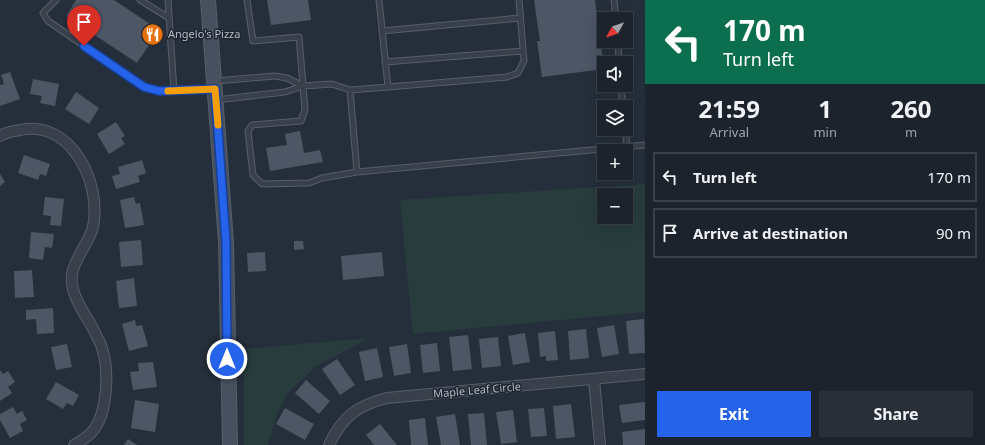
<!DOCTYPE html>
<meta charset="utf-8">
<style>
body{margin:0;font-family:"Noto Sans",sans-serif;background:#292f38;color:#f1f3f6;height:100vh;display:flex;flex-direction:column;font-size:15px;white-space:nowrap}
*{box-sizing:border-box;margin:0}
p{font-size:13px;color:#a0a4a9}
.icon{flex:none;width:22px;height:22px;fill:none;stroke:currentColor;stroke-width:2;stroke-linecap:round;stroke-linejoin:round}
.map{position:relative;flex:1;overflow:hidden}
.details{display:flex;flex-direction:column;background:#1c232c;width:340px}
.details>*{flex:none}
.guide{background:#0b6e4f;color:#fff;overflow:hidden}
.needle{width:26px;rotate:230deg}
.tools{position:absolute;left:597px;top:12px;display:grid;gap:8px}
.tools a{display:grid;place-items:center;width:36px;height:36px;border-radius:0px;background:#1c232c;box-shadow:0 4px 16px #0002,0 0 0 1px #3a4048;font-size:20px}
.pin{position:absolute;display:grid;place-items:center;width:34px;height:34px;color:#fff;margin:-41px -17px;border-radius:50% 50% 50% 0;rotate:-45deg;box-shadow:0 0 4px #0007}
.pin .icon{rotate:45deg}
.me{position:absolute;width:44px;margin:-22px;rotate:0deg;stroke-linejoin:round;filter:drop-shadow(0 0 3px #0008)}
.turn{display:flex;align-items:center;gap:14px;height:84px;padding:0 12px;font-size:18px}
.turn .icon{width:52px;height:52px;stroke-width:2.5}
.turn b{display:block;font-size:28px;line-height:34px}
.eta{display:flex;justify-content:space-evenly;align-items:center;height:68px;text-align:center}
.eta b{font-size:24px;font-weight:700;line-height:28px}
.button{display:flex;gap:8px;margin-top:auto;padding:8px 12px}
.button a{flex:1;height:46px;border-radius:0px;background:#2563eb;color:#fff;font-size:16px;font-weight:700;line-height:46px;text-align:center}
.button a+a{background:#292f38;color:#f1f3f6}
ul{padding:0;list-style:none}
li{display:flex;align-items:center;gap:12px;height:50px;margin:0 8px 6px;padding:0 4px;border:2px solid #3a4048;border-radius:0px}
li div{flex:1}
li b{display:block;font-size:15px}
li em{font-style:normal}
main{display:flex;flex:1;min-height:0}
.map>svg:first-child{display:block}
</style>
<main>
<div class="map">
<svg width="645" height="445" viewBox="0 0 645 445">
<rect width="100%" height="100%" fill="#252f3b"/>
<path fill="#283c3d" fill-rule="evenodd" d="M 645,184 L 645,312 L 413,334 L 400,200 ZM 604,195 L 626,195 L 626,217 L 604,217 Z
M 369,338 L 316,366 L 287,394 L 277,414 L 268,445 L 244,445 L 244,380 L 241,349 Z"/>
<path fill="#4c5665" d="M 76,0 L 114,0 L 159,30 L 137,63 L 66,16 Z
M 267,0 L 308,0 L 311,20 L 271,25 Z
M 534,0 L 595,0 L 604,69 L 542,77 L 537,41 L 540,41 Z
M 10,72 L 20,99 L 0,106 L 0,85 L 4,84 L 1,75 Z
M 33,79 L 59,84 L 55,106 L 40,103 L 42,96 L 30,94 Z
M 76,92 L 99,108 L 89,124 L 65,109 Z
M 116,122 L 125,136 L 121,138 L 125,144 L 109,154 L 97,134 Z
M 300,131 L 304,153 L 320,150 L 323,162 L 270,171 L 266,148 L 287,145 L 285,134 Z
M 24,155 L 50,164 L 46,176 L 40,174 L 38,180 L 18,173 Z
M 142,160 L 146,173 L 138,176 L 140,182 L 116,189 L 112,176 L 120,174 L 118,167 Z
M 0,174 L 5,182 L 0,186 Z
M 45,197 L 64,199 L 61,226 L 50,225 L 51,216 L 43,215 Z
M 134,197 L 136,204 L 140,203 L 144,225 L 125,228 L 120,200 Z
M 31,232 L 54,234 L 52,248 L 45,247 L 43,260 L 29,258 Z
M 141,240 L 143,265 L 121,267 L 119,242 Z
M 294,241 L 303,241 L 304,249 L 294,250 Z
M 265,252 L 266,271 L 248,272 L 247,253 Z
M 382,252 L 384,276 L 343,280 L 341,256 Z
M 32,270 L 34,297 L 15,298 L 14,271 Z
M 134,278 L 137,306 L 119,308 L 116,281 Z
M 53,308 L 54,333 L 37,334 L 36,319 L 26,320 L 26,310 Z
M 644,319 L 645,353 L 629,354 L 626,321 Z
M 135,320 L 136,326 L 142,325 L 148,346 L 129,351 L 122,324 Z
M 614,325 L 619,354 L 602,357 L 597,328 Z
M 586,329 L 589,358 L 570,360 L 568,331 Z
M 555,331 L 558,360 L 546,361 L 546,356 L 540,357 L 538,333 Z
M 525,333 L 530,362 L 513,365 L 508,336 Z
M 468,335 L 472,369 L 453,371 L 449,337 Z
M 498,337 L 501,366 L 482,368 L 479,339 Z
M 437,343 L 440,371 L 423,373 L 420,345 Z
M 67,344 L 72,367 L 56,370 L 51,347 Z
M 407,344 L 411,373 L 394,376 L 389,347 Z
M 377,348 L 383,377 L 365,381 L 359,352 Z
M 337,359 L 355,385 L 340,395 L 322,369 Z
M 153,362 L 157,387 L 133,390 L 130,372 L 139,371 L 138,363 Z
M 0,370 L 3,374 L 8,371 L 15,382 L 8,387 L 12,393 L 0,401 Z
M 306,380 L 330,401 L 319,414 L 295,393 Z
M 56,382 L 79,395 L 73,406 L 67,403 L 63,409 L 46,399 Z
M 135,400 L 159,404 L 155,432 L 131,428 Z
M 645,402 L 645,420 L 622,423 L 619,405 Z
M 571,404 L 575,437 L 556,439 L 553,406 Z
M 13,407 L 17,414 L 22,411 L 27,420 L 20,424 L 23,431 L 10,438 L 0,420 L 0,414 Z
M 285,408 L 314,424 L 305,440 L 276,424 Z
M 544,408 L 547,436 L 531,437 L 528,409 Z
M 513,410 L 517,442 L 501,444 L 496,412 Z
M 484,413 L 487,445 L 471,445 L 468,414 Z
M 455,414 L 460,445 L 441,445 L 436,417 Z
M 425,418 L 428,445 L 411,445 L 409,420 Z
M 380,424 L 397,445 L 374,445 L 366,435 Z
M 645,429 L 645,445 L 623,445 L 622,432 Z
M 128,439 L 137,445 L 124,445 Z"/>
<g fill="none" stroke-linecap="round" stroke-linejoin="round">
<defs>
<path id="service" d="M 56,0 L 43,13 L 48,21 L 144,87 L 159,91 L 214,89
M 140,0 L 169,18
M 168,0 L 174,91
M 247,0 L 253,41 L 299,37 L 305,110 L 301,121 L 252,125 L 248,131 L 253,175 L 262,184 L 309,183 L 322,178 L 357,172
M 379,0 L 388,87 L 507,77 L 518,73 L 524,61 L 519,0
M 614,0 L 616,19
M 382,31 L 520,18
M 618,41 L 619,63
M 385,62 L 523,51
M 216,81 L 275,76 L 287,78 L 303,86
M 621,85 L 623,107
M 350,90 L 357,172 L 645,145
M 216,100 L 285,92 L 303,86 L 332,84 L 350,90 L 388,87
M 625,129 L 627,146"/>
<path id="minor" d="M 0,136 C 6,132 13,131 20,130 C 72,119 102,184 93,227 C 90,241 74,259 72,274 C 69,297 88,316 96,335 C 99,340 102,346 103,352 C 109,372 107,411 95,428 C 91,435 81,441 74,445
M 594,379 L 600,445
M 329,445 C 342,417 358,405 387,398 L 645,374"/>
<path id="secondary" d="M 208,0 L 226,242 L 230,445"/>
</defs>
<use href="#service" stroke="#575e69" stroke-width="7"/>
<use href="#minor" stroke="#575e69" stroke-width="12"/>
<use href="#secondary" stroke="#575e69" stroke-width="16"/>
<use href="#service" stroke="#39404b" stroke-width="5"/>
<use href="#minor" stroke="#39404b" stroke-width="10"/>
<use href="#secondary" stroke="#47505e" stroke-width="14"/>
</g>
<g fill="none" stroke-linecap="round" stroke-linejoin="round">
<defs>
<path id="route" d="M 84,46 L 144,87 L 159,91 L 215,89 L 226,242 L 227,359"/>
</defs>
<use href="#route" stroke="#184099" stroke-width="10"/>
<use href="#route" stroke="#2563eb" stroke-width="7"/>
<path stroke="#f59e0b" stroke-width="7" d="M 168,91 L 215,89 L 218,125"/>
</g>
<defs>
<symbol id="restaurant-disc" viewBox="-11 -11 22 22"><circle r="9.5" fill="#e8710a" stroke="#1e2530"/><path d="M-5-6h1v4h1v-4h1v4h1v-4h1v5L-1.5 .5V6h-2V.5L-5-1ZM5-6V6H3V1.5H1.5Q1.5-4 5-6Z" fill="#fff"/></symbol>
</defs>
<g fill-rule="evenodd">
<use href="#restaurant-disc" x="140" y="22" width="25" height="25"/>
</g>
<g text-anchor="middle" stroke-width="3" stroke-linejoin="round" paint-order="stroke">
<g font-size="11" fill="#b4bcc7" stroke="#1e2530" text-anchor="start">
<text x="168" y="38">Angelo's Pizza</text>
</g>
<g font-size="11" fill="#b4bcc7" stroke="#1e2530">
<text transform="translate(477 390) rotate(-5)" y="4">Maple Leaf Circle</text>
</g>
</g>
</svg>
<div class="tools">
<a><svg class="needle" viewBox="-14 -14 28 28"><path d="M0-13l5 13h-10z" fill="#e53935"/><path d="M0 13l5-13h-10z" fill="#a0a4a9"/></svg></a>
<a><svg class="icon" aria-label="sound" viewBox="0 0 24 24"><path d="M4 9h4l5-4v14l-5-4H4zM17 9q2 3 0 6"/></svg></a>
<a><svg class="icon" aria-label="layers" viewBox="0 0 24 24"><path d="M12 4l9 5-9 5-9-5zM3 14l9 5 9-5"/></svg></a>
<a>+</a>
<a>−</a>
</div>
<div class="pin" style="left:84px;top:46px;background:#d93025"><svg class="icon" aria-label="arrive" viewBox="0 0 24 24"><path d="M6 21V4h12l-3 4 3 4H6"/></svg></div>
<svg class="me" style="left:227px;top:359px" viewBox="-20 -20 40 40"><circle r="17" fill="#2563eb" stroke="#fff" stroke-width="3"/><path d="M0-11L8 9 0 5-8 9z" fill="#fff"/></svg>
</div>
<section class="details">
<div class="guide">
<div class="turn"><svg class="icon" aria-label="left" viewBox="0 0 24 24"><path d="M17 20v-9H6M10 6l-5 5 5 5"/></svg><div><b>170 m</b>Turn left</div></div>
</div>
<div class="eta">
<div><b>21:59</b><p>Arrival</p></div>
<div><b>1</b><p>min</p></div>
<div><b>260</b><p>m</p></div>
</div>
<ul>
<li><svg class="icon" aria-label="left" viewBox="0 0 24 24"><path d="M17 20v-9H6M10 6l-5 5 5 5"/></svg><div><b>Turn left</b></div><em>170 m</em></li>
<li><svg class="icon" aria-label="arrive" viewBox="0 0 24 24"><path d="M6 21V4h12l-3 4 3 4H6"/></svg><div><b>Arrive at destination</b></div><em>90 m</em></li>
</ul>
<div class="button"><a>Exit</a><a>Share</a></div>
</section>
</main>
